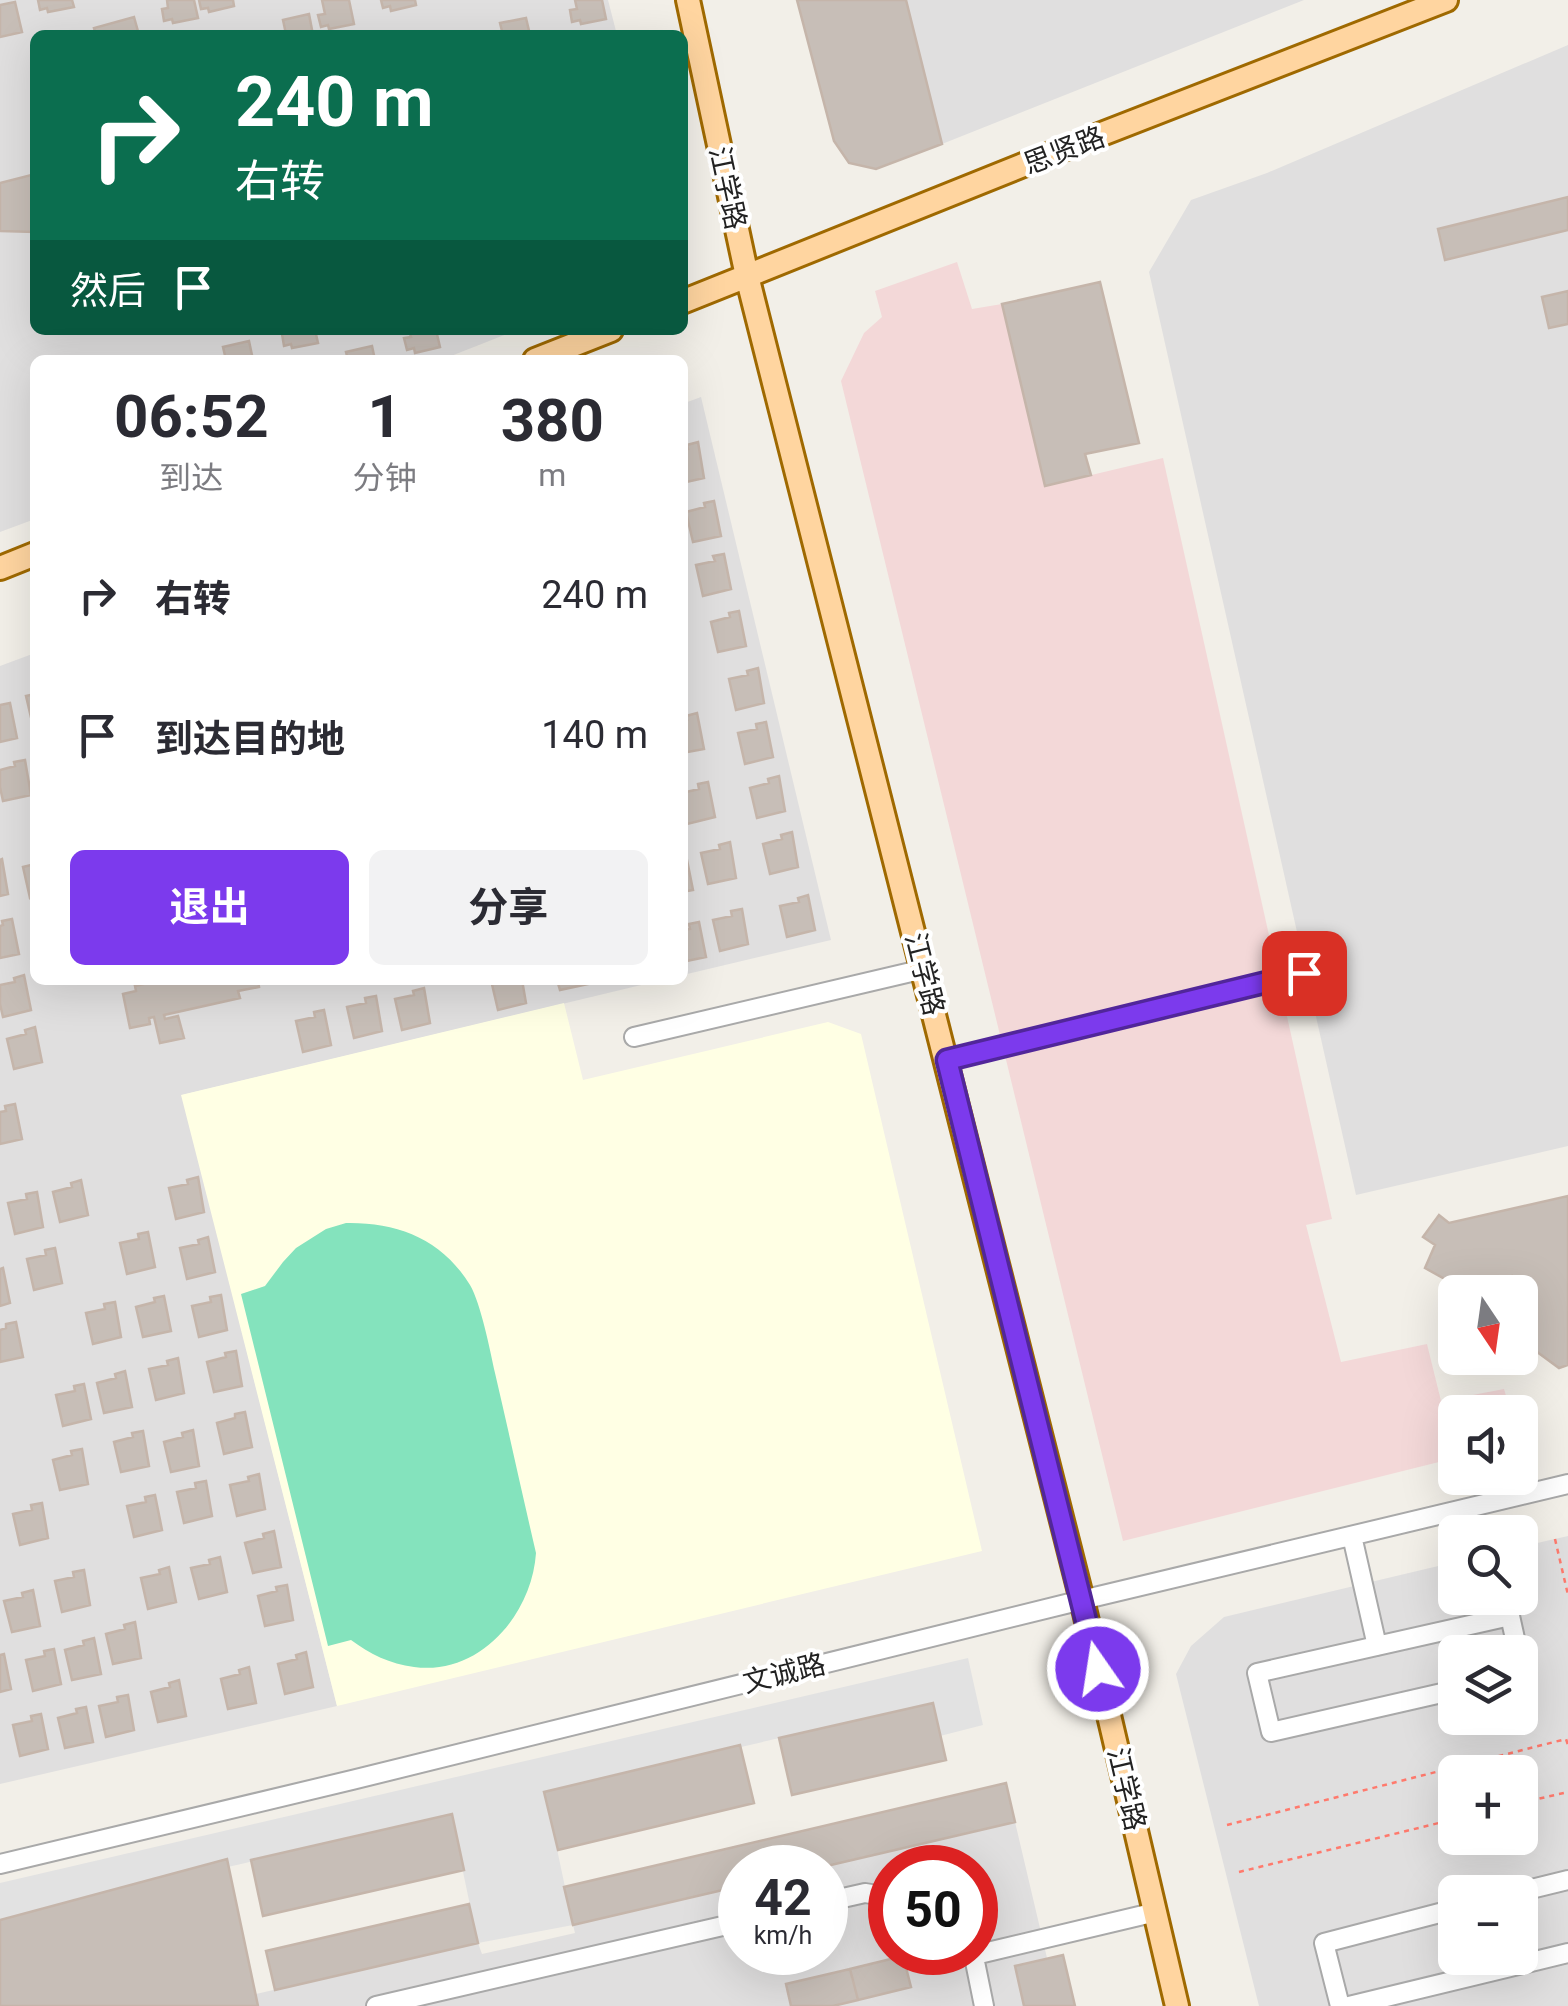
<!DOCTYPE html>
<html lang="zh">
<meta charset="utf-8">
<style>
body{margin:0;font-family:Roboto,"Noto Sans SC",sans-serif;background:#f2f2f3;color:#2b2b33;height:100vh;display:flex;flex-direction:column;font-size:38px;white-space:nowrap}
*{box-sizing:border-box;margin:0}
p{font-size:32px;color:#7c7c81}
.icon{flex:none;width:55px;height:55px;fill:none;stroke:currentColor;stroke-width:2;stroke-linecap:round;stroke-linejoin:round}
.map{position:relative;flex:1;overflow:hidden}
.sheet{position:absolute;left:30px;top:355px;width:658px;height:630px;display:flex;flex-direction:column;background:#fff;border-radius:15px;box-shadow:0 10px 40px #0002}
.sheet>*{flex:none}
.guide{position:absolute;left:30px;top:30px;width:658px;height:305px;border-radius:15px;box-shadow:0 10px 40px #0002;background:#0b6e4f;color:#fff;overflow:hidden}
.needle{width:65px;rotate:167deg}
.buttons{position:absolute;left:1438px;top:1275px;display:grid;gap:20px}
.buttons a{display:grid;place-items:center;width:100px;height:100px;border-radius:15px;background:#fff;box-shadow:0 10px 40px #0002;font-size:50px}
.speed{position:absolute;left:718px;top:1845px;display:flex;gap:20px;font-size:50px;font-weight:700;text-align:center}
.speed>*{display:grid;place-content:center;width:130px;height:130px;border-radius:50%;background:#fff;box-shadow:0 10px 40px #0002;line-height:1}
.speed small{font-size:25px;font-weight:400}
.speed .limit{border:15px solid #d22;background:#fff;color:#111}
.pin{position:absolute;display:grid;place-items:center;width:85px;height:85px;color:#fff;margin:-42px;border-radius:20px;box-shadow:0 5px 15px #0006}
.me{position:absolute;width:110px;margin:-55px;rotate:347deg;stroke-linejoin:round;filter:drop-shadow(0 0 8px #0008)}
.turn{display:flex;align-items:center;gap:35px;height:210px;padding:0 40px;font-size:45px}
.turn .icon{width:130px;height:130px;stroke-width:2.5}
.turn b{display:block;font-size:70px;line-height:85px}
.then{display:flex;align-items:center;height:95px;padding:0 40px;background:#0003;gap:20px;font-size:38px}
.eta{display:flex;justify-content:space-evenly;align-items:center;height:170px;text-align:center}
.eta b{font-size:60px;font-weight:700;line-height:70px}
.action{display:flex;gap:20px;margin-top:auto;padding:20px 40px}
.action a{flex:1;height:115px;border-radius:15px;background:#7c3aed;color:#fff;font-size:40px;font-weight:700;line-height:115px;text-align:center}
.action a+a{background:#f2f2f3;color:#2b2b33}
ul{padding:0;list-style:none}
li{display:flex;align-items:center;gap:30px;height:140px;padding:0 40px}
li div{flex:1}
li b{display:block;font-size:38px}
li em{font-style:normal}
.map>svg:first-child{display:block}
</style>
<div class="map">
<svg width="1568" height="2006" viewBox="0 0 1568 2006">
<rect width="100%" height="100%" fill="#f2efe8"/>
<path fill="#e0dfdf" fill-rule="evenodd" d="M 0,0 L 608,0 L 617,35 L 35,35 L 35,330 L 517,330 L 441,360 L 35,360 L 35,519 L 0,532 Z
M 906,0 L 1304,0 L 942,144 Z
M 1568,45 L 1568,1146 L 1356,1195 L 1149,272 L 1191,200 L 1267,173 Z
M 701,397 L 831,940 L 683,975 L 682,404 Z
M 35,653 L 35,980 L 662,980 L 182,1095 L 337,1706 L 0,1784 L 0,666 Z
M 1568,1536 L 1568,2006 L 1259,2006 L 1176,1674 L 1191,1646 L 1224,1617 L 1455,1562 L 1455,1598 L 1520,1598 L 1520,1547 ZM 1455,1652 L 1520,1652 L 1520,1718 L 1455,1718 ZM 1455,1772 L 1520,1772 L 1520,1838 L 1455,1838 ZM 1455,1892 L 1520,1892 L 1520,1958 L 1455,1958 Z
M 1015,1822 L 1047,1958 L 1063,1955 L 1075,2006 L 258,2006 L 256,1994 L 478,1943 L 482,1954 L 575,1933 L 573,1925 L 740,1886 L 740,1952 L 825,1952 L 825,1868 L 818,1867 ZM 890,1868 L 975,1868 L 975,1952 L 890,1952 Z"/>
<path fill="#f3d8d8" d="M 957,262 L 972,309 L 1002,304 L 1045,486 L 1163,458 L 1332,1219 L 1306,1225 L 1341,1362 L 1427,1344 L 1441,1401 L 1504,1389 L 1511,1412 L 1455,1412 L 1455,1458 L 1123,1541 L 841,381 L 864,333 L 882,317 L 875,291 Z"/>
<path fill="#ffffe4" d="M 564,1003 L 583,1080 L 828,1022 L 861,1034 L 982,1551 L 337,1706 L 181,1095 Z"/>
<path fill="#84e3bd" d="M 346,1223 C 397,1222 442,1239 470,1285 C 481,1304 490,1350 495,1373 C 509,1433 522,1493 536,1553 C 532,1614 480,1676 414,1667 C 390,1664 370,1654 351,1640 L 328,1646 L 241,1294 L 265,1286 L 283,1262 L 296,1248 L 326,1229 Z"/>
<path fill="#e2e2e2" d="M 968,1658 L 983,1725 L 940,1736 L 932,1703 L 545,1792 L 573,1925 L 478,1943 L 451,1815 L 0,1920 L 0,1883 Z"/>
<path fill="#c7beb7" stroke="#c5b5aa" stroke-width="2.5" d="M 38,0 L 72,0 L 74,7 L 48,12 L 47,8 L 40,10 Z
M 167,0 L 194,0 L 198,18 L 173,23 L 172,19 L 164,21 L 162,9 L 168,8 Z
M 199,0 L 233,0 L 234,6 L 209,12 L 208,8 L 201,9 Z
M 322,0 L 349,0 L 354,24 L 329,29 L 328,25 L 321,27 L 318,15 L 325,14 Z
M 381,0 L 415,0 L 416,5 L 391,11 L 390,6 L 383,8 Z
M 575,0 L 602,0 L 606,19 L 581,24 L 580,20 L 572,22 L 570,10 L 577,9 Z
M 797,0 L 906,0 L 942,144 L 876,169 L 849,163 L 834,141 Z
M 15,2 L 22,32 L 0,37 L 0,5 Z
M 309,14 L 313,35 L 282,35 L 286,34 L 283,20 Z
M 134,17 L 139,35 L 96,35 L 94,28 Z
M 526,18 L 530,35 L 503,35 L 500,23 Z
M 35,174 L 35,232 L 0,231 L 0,183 Z
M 1568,197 L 1568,230 L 1445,260 L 1438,229 Z
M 1100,282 L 1139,443 L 1085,454 L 1091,475 L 1045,486 L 1002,304 Z
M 1568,291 L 1568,324 L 1549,328 L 1542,297 Z
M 288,330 L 315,330 L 318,343 L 292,348 L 291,344 L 284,346 L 282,334 L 288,333 Z
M 409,330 L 436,330 L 440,347 L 415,353 L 414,348 L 407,350 L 404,338 L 411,337 Z
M 249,341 L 253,360 L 226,360 L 223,347 Z
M 372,346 L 375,360 L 348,360 L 346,352 Z
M 698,442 L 704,478 L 682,483 L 682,450 L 688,449 L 687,445 Z
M 714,501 L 721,536 L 693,542 L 686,512 L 705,507 L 704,503 Z
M 724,554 L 731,589 L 703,596 L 696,565 L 715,561 L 713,556 Z
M 739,611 L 746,646 L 718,652 L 711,622 L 730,617 L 729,613 Z
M 758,668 L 764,703 L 736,710 L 729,679 L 748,675 L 747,671 Z
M 35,694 L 35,726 L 33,726 L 26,696 Z
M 10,703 L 17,738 L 0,742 L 0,705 Z
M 697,713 L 704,749 L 682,753 L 682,721 L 687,720 L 686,716 Z
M 766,722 L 773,757 L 745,764 L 738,733 L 757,729 L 756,724 Z
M 25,760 L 31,795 L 3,801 L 0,787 L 0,770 L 15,766 L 14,762 Z
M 779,776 L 785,811 L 757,818 L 750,788 L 769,783 L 768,779 Z
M 708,782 L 715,817 L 687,824 L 682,793 L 699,789 L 698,784 Z
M 792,832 L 798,867 L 770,874 L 763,844 L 782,839 L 781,835 Z
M 730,842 L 736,878 L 708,884 L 701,853 L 720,849 L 719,845 Z
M 682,855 L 686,855 L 693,890 L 682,892 Z
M 2,859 L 8,894 L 0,896 L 0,860 Z
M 35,864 L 35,896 L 30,898 L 23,867 Z
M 808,895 L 815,930 L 787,937 L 780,906 L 799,902 L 798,898 Z
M 742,909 L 748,944 L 720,951 L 713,920 L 732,916 L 731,911 Z
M 12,919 L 19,954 L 0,958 L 0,926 L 3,925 L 2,921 Z
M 699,922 L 706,957 L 682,962 L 682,930 L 690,929 L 689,924 Z
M 24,975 L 31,1010 L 3,1017 L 0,1004 L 0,985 L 15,982 L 14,978 Z
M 161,980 L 258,980 L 259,987 L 238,991 L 240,998 L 164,1015 L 165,1019 L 178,1016 L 184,1038 L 160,1043 L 154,1017 L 149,1018 L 150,1024 L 130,1028 L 123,994 L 136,991 L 135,986 Z
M 491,980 L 522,980 L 526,1003 L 498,1010 Z
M 557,980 L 587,980 L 588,984 L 560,990 Z
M 424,988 L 430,1023 L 402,1030 L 395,999 L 414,995 L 413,991 Z
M 376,996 L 382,1031 L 354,1038 L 347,1007 L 366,1003 L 365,998 Z
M 324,1010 L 331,1045 L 303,1052 L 296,1021 L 315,1017 L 314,1012 Z
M 35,1027 L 42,1062 L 14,1069 L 7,1039 L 26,1034 L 25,1030 Z
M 15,1104 L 22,1139 L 0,1144 L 0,1112 L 6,1111 L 5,1106 Z
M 198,1177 L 204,1212 L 176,1219 L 169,1188 L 188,1184 L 187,1180 Z
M 81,1180 L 88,1215 L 60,1222 L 53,1192 L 72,1187 L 71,1183 Z
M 37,1192 L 43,1227 L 15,1234 L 8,1203 L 27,1199 L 26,1194 Z
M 1568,1196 L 1568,1365 L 1559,1368 L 1529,1346 L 1520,1309 L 1520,1292 L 1516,1292 L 1512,1276 L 1459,1287 L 1425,1268 L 1435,1245 L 1423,1237 L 1439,1215 L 1449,1223 Z
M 148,1232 L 155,1267 L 127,1274 L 120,1243 L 139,1239 L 138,1234 Z
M 208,1237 L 215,1272 L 187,1279 L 180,1248 L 199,1244 L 198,1240 Z
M 55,1248 L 62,1283 L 34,1290 L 27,1259 L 46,1255 L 45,1250 Z
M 3,1268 L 10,1303 L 0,1306 L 0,1269 Z
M 221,1295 L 227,1330 L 199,1337 L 192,1306 L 211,1302 L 210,1297 Z
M 164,1296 L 171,1331 L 143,1337 L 136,1307 L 155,1302 L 154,1298 Z
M 115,1302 L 121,1337 L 93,1344 L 86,1313 L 105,1309 L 104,1304 Z
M 16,1322 L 23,1357 L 0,1362 L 0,1330 L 6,1328 L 6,1324 Z
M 236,1351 L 242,1386 L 214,1392 L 207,1362 L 226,1357 L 225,1353 Z
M 178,1358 L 184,1393 L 156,1400 L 149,1369 L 168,1365 L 167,1361 Z
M 125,1371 L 132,1407 L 104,1413 L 97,1383 L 116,1378 L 115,1374 Z
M 84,1384 L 91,1419 L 63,1426 L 56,1395 L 75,1391 L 74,1386 Z
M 245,1412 L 252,1447 L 224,1454 L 217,1423 L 235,1418 L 235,1414 Z
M 193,1430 L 199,1466 L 171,1472 L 164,1442 L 183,1437 L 182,1433 Z
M 143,1431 L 149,1466 L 121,1472 L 114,1442 L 133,1437 L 132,1433 Z
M 82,1449 L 88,1484 L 60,1490 L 53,1460 L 72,1455 L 71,1451 Z
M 259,1474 L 265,1509 L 237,1516 L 230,1485 L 249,1481 L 248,1477 Z
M 206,1481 L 212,1516 L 184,1523 L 177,1492 L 196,1488 L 195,1483 Z
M 155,1495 L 162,1530 L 134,1537 L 127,1506 L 146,1502 L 145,1497 Z
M 42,1503 L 48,1538 L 20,1545 L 13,1514 L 32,1510 L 31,1505 Z
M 274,1531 L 281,1567 L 253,1573 L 245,1543 L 264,1538 L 263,1534 Z
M 220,1557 L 227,1592 L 199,1599 L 191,1568 L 210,1564 L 209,1560 Z
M 169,1567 L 176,1602 L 148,1609 L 141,1578 L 160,1574 L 159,1570 Z
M 84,1570 L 90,1605 L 62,1612 L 55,1581 L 74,1577 L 73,1572 Z
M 287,1585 L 293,1620 L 265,1626 L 258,1596 L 277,1591 L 276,1587 Z
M 33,1590 L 40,1626 L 12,1632 L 4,1601 L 23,1597 L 22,1593 Z
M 135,1622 L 141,1658 L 113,1664 L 106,1634 L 125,1629 L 124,1625 Z
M 94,1638 L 101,1674 L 72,1680 L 65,1650 L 84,1645 L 83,1641 Z
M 54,1649 L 61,1684 L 33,1691 L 26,1660 L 45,1656 L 44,1651 Z
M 306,1652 L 313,1687 L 285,1694 L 278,1664 L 297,1659 L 296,1655 Z
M 4,1654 L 11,1689 L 0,1692 L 0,1655 Z
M 249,1667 L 256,1703 L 228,1709 L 221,1679 L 240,1674 L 239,1670 Z
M 179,1680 L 186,1716 L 158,1722 L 151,1692 L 170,1687 L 169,1683 Z
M 128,1695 L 134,1730 L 106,1737 L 99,1706 L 118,1702 L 117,1697 Z
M 933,1703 L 946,1760 L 792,1795 L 779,1738 Z
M 86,1707 L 93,1742 L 65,1748 L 58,1718 L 77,1713 L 76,1709 Z
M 41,1714 L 48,1749 L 20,1756 L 13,1725 L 32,1721 L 31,1716 Z
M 740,1745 L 754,1803 L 558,1850 L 544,1792 Z
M 1006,1783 L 1015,1822 L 818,1868 L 740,1868 L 740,1886 L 573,1925 L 564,1887 Z
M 452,1814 L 464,1870 L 263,1916 L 251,1860 Z
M 227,1859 L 258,2006 L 0,2006 L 0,1920 Z
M 469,1904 L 478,1943 L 275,1990 L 266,1951 Z
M 1063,1955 L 1075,2006 L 1024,2006 L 1015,1966 Z
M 903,1956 L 911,1987 L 858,2000 L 850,1969 Z
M 850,1969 L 858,2000 L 833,2006 L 791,2006 L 786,1984 Z"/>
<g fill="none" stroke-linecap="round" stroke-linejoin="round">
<defs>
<path id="minor" d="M 634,1037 L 924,969
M 947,1060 L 1304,973
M 1352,1536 L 1377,1646
M 1520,1661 L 1523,1675 L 1520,1676
M 1455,1690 L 1271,1732 L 1257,1673 L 1510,1616 L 1518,1652
M 0,1864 L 352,1780 L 1082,1600 L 1568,1484
M 1519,1892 L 1568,1880
M 825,1902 L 865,1893 L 890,1897
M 973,1952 L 984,2006
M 975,1955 L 1156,1912
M 376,2006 L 740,1922
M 1340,2006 L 1324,1943 L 1455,1909
M 1349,2006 L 1568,1953"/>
<path id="major" d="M 688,0 L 747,276 L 1082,1600 L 1177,2006
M 682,302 L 1058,151 L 1446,0
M 535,360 L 611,330
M 0,568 L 35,554"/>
</defs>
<use href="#minor" stroke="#a9a9a9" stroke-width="22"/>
<use href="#major" stroke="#9f6900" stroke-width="28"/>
<path stroke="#ff7a6d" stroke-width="2.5" stroke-dasharray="5 5" stroke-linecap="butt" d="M 1555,1539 L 1568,1595
M 1520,1803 L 1568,1792
M 1227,1825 L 1566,1739 L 1568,1745
M 1239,1872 L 1455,1819"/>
<use href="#minor" stroke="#fff" stroke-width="18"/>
<use href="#major" stroke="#ffd5a0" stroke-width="22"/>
</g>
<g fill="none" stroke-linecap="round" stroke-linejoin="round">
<defs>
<path id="route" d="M 1098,1669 L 947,1060 L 1304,973"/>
</defs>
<use href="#route" stroke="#51269a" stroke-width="25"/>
<use href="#route" stroke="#7c3aed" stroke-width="18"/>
</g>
<g text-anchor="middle" stroke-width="8" stroke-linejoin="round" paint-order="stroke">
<g font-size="28" fill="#222" stroke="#fff">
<text transform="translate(1064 150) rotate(-21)" y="10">思贤路</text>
<text transform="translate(728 188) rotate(78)" y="10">江学路</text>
<text transform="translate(925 974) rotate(76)" y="10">江学路</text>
<text transform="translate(784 1673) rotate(-14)" y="10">文诚路</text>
<text transform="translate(1127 1789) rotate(77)" y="10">江学路</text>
</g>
</g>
</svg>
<div class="buttons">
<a><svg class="needle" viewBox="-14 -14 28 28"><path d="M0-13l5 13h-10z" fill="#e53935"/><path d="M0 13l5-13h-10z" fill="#7c7c81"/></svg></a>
<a><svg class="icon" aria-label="sound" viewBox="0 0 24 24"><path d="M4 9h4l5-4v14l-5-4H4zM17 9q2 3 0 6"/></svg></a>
<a><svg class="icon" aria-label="search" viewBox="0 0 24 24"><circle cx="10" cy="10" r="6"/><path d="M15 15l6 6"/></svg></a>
<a><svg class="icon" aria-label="layers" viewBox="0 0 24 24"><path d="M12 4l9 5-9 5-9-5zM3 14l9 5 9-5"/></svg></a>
<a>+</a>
<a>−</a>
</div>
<div class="speed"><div>42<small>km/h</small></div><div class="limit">50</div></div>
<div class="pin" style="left:1304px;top:973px;background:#d93025"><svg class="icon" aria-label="arrive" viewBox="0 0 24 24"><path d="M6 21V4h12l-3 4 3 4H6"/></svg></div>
<svg class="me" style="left:1098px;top:1669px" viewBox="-20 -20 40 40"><circle r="17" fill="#7c3aed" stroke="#fff" stroke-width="3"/><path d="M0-11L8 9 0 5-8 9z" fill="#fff"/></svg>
<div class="guide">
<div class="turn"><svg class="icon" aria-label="right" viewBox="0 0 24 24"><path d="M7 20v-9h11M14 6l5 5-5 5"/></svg><div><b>240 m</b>右转</div></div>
<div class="then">然后<svg class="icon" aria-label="arrive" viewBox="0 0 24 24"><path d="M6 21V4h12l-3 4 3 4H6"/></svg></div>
</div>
<section class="sheet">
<div class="eta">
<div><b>06:52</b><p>到达</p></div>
<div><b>1</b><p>分钟</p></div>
<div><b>380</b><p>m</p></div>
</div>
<ul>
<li><svg class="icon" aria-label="right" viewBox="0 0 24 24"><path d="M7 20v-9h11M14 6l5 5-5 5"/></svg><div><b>右转</b></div><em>240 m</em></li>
<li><svg class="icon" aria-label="arrive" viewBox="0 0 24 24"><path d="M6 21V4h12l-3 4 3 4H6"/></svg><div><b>到达目的地</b></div><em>140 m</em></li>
</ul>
<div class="action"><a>退出</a><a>分享</a></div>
</section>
</div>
